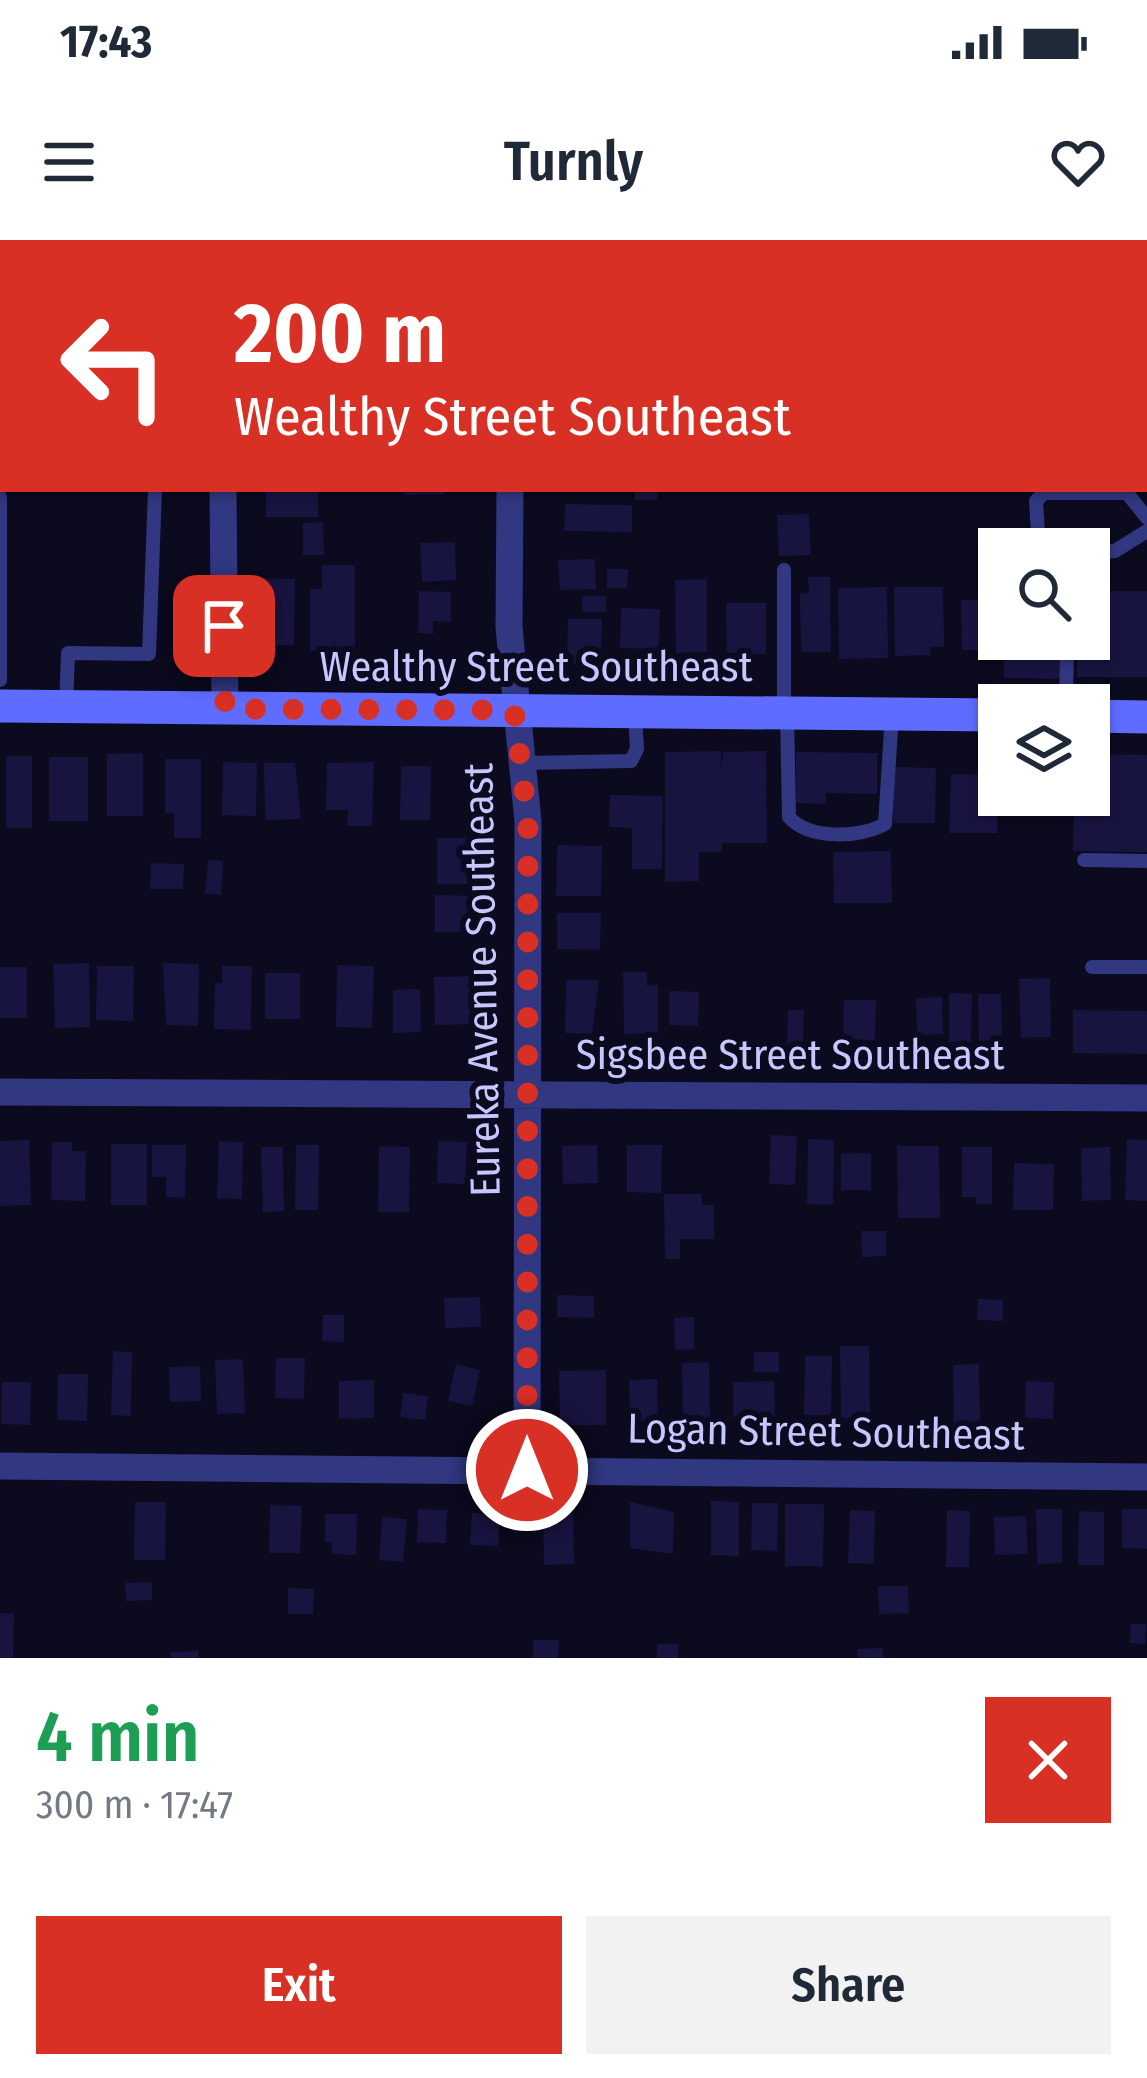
<!DOCTYPE html>
<meta charset="utf-8">
<style>
body{margin:0;font-family:"Fira Sans Condensed",sans-serif;background:#f2f2f3;color:#1f2937;height:100vh;display:flex;flex-direction:column;font-size:45px;white-space:nowrap}
*{box-sizing:border-box;margin:0}
p{font-size:39px;color:#747a83}
.icon{flex:none;width:66px;height:66px;fill:none;stroke:currentColor;stroke-width:2;stroke-linecap:round;stroke-linejoin:round}
.map{position:relative;height:1418px;overflow:hidden}
.sheet{display:flex;flex-direction:column;background:#fff;flex:1}
.sheet>*{flex:none}
.banner{position:absolute;left:0px;top:0px;width:1149px;height:252px;box-shadow:0 3px 9px #0004;background:#d93025;color:#fff;overflow:hidden}
.controls{position:absolute;left:978px;top:288px;display:grid;gap:24px}
.controls a{display:grid;place-items:center;width:132px;height:132px;border-radius:0px;background:#fff;box-shadow:0 3px 9px #0004;font-size:60px}
.pin{position:absolute;display:grid;place-items:center;width:102px;height:102px;color:#fff;margin:-51px;border-radius:24px;box-shadow:0 6px 18px #0006}
.me{position:absolute;width:132px;margin:-66px;rotate:0deg;stroke-linejoin:round;filter:drop-shadow(0 0 9px #0008)}
.turn{display:flex;align-items:center;gap:42px;height:252px;padding:0 36px;font-size:54px}
.turn .icon{width:156px;height:156px;stroke-width:2.5}
.turn b{display:block;font-size:84px;line-height:102px}
.round{display:grid;place-items:center;flex:none;width:126px;height:126px;border-radius:0px;background:#f2f2f3}
.summary{display:flex;align-items:center;justify-content:space-between;height:204px;padding:0 36px}
h1{font-size:72px;font-weight:600;line-height:90px;color:#1e9e55}
.action{display:flex;gap:24px;margin-top:auto;padding:24px 36px}
.action a{flex:1;height:138px;border-radius:0px;background:#d93025;color:#fff;font-size:48px;font-weight:600;line-height:138px;text-align:center}
.action a+a{background:#f2f2f3;color:#1f2937}
.status{display:flex;justify-content:space-between;align-items:center;height:84px;padding:0 60px;background:#fff;direction:ltr}
.status svg{height:33px;fill:currentColor}
header{display:flex;justify-content:space-between;align-items:center;height:156px;padding:0 36px;background:#fff;font-size:54px;font-weight:600}
.map>svg:first-child{display:block}
</style>
<div class="status"><b>17:43</b><svg viewBox="0 0 49 12"><path d="M0 12V9h3v3zM5 12V6h3v6zM10 12V3h3v9zM15 12V0h3v12zM26 1h20v11H26zM47 4h2v5h-2z"/></svg></div>
<header><svg class="icon" aria-label="menu" viewBox="0 0 24 24"><path d="M4 6h16M4 12h16M4 18h16"/></svg>Turnly<svg class="icon" aria-label="heart" viewBox="0 0 24 24"><path d="M12 20l-8-8c-3-5 5-10 8-4 3-6 11-1 8 4z"/></svg></header>
<div class="map">
<svg width="1147" height="1418" viewBox="0 0 1147 1418">
<rect width="100%" height="100%" fill="#0b0a1e"/>
<path fill="#181440" d="M 266,249 L 318,249 L 318,277 L 266,277 Z
M 405,249 L 443,249 L 444,254 L 405,255 Z
M 635,249 L 658,249 L 658,260 L 635,260 Z
M 565,264 L 632,265 L 632,292 L 564,291 Z
M 809,274 L 811,315 L 779,316 L 777,275 Z
M 323,282 L 324,315 L 303,315 L 303,283 Z
M 455,302 L 456,340 L 422,342 L 420,303 Z
M 595,319 L 596,349 L 560,350 L 558,320 Z
M 322,325 L 355,325 L 355,411 L 310,411 L 310,349 L 322,349 Z
M 607,329 L 628,329 L 627,348 L 607,348 Z
M 808,337 L 830,337 L 831,412 L 801,412 L 800,354 L 809,353 Z
M 263,338 L 295,339 L 294,405 L 262,405 Z
M 707,339 L 707,412 L 676,413 L 675,340 Z
M 887,347 L 888,418 L 839,419 L 838,348 Z
M 894,347 L 943,347 L 944,407 L 930,407 L 930,415 L 895,416 Z
M 419,351 L 451,352 L 451,382 L 433,381 L 433,394 L 418,393 Z
M 1089,351 L 1147,351 L 1147,437 L 1077,437 L 1077,399 L 1089,399 Z
M 582,356 L 606,356 L 606,372 L 582,372 Z
M 996,359 L 997,410 L 962,410 L 961,360 Z
M 726,363 L 766,363 L 766,414 L 727,415 Z
M 621,368 L 660,369 L 659,409 L 620,408 Z
M 568,379 L 602,379 L 601,424 L 567,424 Z
M 1004,399 L 1060,399 L 1059,439 L 1004,438 Z
M 721,511 L 721,534 L 723,512 L 766,511 L 767,603 L 722,603 L 722,612 L 699,612 L 699,641 L 665,642 L 665,512 Z
M 796,512 L 877,513 L 877,554 L 826,553 L 826,564 L 796,563 Z
M 143,513 L 143,576 L 107,576 L 107,514 Z
M 1089,514 L 1147,515 L 1147,612 L 1073,611 L 1074,555 L 1089,555 Z
M 6,516 L 32,516 L 32,588 L 6,588 Z
M 49,517 L 88,517 L 88,581 L 49,581 Z
M 165,519 L 201,519 L 201,598 L 174,598 L 174,573 L 165,573 Z
M 223,522 L 257,523 L 256,576 L 222,575 Z
M 374,522 L 372,586 L 347,586 L 348,570 L 326,570 L 327,523 Z
M 264,523 L 295,523 L 301,579 L 265,580 Z
M 401,526 L 431,526 L 430,580 L 400,580 Z
M 894,527 L 936,528 L 935,583 L 893,583 Z
M 951,534 L 998,535 L 997,593 L 949,593 Z
M 610,555 L 663,556 L 662,629 L 632,629 L 632,588 L 609,587 Z
M 437,598 L 472,598 L 471,644 L 437,644 Z
M 557,605 L 602,606 L 601,656 L 556,656 Z
M 891,611 L 892,663 L 834,663 L 833,612 Z
M 208,620 L 223,621 L 221,655 L 205,653 Z
M 151,623 L 184,624 L 183,649 L 150,649 Z
M 435,655 L 480,656 L 479,692 L 435,692 Z
M 557,673 L 601,673 L 600,710 L 557,709 Z
M 89,723 L 90,787 L 55,788 L 53,724 Z
M 163,723 L 199,724 L 198,786 L 166,785 Z
M 337,725 L 374,726 L 372,788 L 336,787 Z
M 97,726 L 134,726 L 133,781 L 96,780 Z
M 222,726 L 252,726 L 251,790 L 214,789 L 215,743 L 222,743 Z
M 0,727 L 27,727 L 27,778 L 0,778 Z
M 623,732 L 647,732 L 647,746 L 658,745 L 658,793 L 624,794 Z
M 265,733 L 300,733 L 300,779 L 265,779 Z
M 477,736 L 477,784 L 435,785 L 434,737 Z
M 1050,738 L 1051,797 L 1021,798 L 1019,739 Z
M 566,740 L 599,740 L 592,794 L 565,793 Z
M 420,749 L 421,792 L 393,793 L 393,750 Z
M 669,751 L 699,752 L 698,786 L 669,785 Z
M 949,753 L 972,754 L 971,803 L 949,802 Z
M 978,754 L 1001,754 L 1002,801 L 979,802 Z
M 942,757 L 943,794 L 917,795 L 916,758 Z
M 844,760 L 876,760 L 875,800 L 843,799 Z
M 788,770 L 804,770 L 803,806 L 787,805 Z
M 1073,770 L 1147,771 L 1147,814 L 1073,813 Z
M 771,895 L 797,896 L 795,945 L 769,944 Z
M 808,899 L 834,900 L 833,965 L 807,964 Z
M 1127,899 L 1147,900 L 1147,961 L 1125,960 Z
M 29,900 L 31,965 L 0,966 L 0,901 Z
M 219,901 L 243,902 L 242,959 L 217,958 Z
M 438,901 L 467,902 L 465,944 L 437,943 Z
M 52,902 L 72,902 L 72,911 L 86,911 L 85,961 L 51,960 Z
M 111,904 L 147,904 L 147,965 L 111,965 Z
M 152,905 L 186,905 L 185,958 L 166,957 L 166,937 L 152,937 Z
M 296,905 L 319,905 L 318,970 L 295,970 Z
M 597,905 L 598,943 L 563,944 L 562,906 Z
M 627,905 L 662,905 L 661,953 L 627,952 Z
M 379,906 L 410,907 L 409,972 L 378,972 Z
M 897,906 L 939,906 L 940,978 L 898,978 Z
M 261,907 L 283,907 L 284,971 L 263,972 Z
M 962,907 L 992,907 L 992,964 L 976,964 L 976,957 L 962,957 Z
M 1110,907 L 1111,960 L 1082,961 L 1081,908 Z
M 871,913 L 871,950 L 841,950 L 841,914 Z
M 1014,923 L 1054,924 L 1053,970 L 1013,970 Z
M 664,954 L 702,954 L 702,965 L 714,965 L 714,999 L 680,999 L 680,1019 L 665,1019 Z
M 861,991 L 886,991 L 886,1016 L 862,1017 Z
M 557,1055 L 594,1056 L 594,1078 L 557,1077 Z
M 480,1057 L 481,1087 L 445,1088 L 444,1058 Z
M 978,1059 L 1003,1060 L 1003,1081 L 977,1080 Z
M 323,1075 L 344,1075 L 344,1102 L 322,1101 Z
M 694,1077 L 694,1109 L 675,1110 L 674,1078 Z
M 840,1106 L 869,1106 L 870,1178 L 841,1178 Z
M 113,1111 L 132,1112 L 131,1176 L 111,1175 Z
M 754,1112 L 779,1112 L 779,1132 L 754,1132 Z
M 805,1116 L 832,1116 L 831,1175 L 804,1175 Z
M 276,1118 L 305,1118 L 304,1159 L 275,1158 Z
M 243,1119 L 245,1173 L 217,1174 L 215,1120 Z
M 709,1122 L 710,1182 L 683,1182 L 682,1123 Z
M 456,1124 L 480,1130 L 472,1166 L 448,1161 Z
M 979,1124 L 980,1183 L 954,1183 L 953,1125 Z
M 200,1126 L 201,1161 L 170,1162 L 169,1127 Z
M 606,1130 L 606,1185 L 560,1185 L 559,1131 Z
M 58,1134 L 88,1134 L 87,1181 L 57,1180 Z
M 657,1139 L 658,1180 L 630,1181 L 629,1140 Z
M 374,1140 L 374,1178 L 339,1179 L 339,1141 Z
M 774,1141 L 775,1176 L 733,1177 L 733,1142 Z
M 1026,1141 L 1054,1142 L 1053,1179 L 1025,1178 Z
M 2,1142 L 31,1142 L 30,1185 L 1,1184 Z
M 403,1153 L 428,1156 L 425,1180 L 400,1177 Z
M 711,1261 L 739,1262 L 739,1316 L 711,1315 Z
M 135,1262 L 166,1262 L 165,1320 L 134,1320 Z
M 630,1262 L 674,1272 L 673,1314 L 630,1308 Z
M 752,1263 L 778,1263 L 777,1311 L 751,1310 Z
M 785,1264 L 824,1264 L 823,1326 L 785,1326 Z
M 270,1265 L 302,1266 L 300,1313 L 269,1313 Z
M 418,1269 L 447,1270 L 446,1303 L 417,1302 Z
M 1036,1269 L 1062,1269 L 1062,1323 L 1037,1324 Z
M 1122,1269 L 1147,1269 L 1147,1309 L 1122,1308 Z
M 850,1270 L 875,1271 L 874,1324 L 848,1323 Z
M 947,1270 L 970,1271 L 969,1327 L 946,1327 Z
M 1079,1271 L 1104,1272 L 1104,1325 L 1078,1325 Z
M 472,1273 L 500,1274 L 498,1306 L 470,1305 Z
M 325,1274 L 357,1274 L 356,1315 L 332,1314 L 332,1302 L 325,1302 Z
M 543,1274 L 573,1274 L 574,1324 L 544,1325 Z
M 1026,1276 L 1028,1314 L 995,1315 L 994,1277 Z
M 382,1277 L 407,1279 L 403,1322 L 379,1320 Z
M 152,1342 L 152,1360 L 126,1361 L 125,1343 Z
M 878,1346 L 908,1346 L 909,1373 L 879,1374 Z
M 288,1348 L 314,1349 L 313,1374 L 288,1374 Z
M 0,1373 L 14,1374 L 13,1418 L 0,1418 Z
M 1131,1384 L 1146,1384 L 1145,1404 L 1130,1403 Z
M 533,1400 L 559,1400 L 558,1418 L 533,1418 Z
M 657,1404 L 679,1404 L 678,1418 L 657,1418 Z
M 883,1408 L 883,1418 L 858,1418 L 857,1409 Z
M 198,1411 L 199,1418 L 171,1418 L 170,1412 Z"/>
<g fill="none" stroke-linecap="round" stroke-linejoin="round">
<path stroke="#313781" stroke-width="14" d="M 48,0 L 50,3
M 0,136 L 3,136
M 0,232 L 3,222
M 0,257 L 0,440
M 1039,309 L 1036,261 L 1044,253 L 1127,253 L 1147,278
M 1089,313 L 1115,311 L 1147,291
M 784,330 L 784,473
M 1066,465 L 1067,399
M 66,467 L 68,413 L 149,414 L 155,249
M 787,473 L 789,577 C 809,600 860,598 885,584 L 892,474
M 524,523 L 631,521 L 637,509 L 635,473
M 1084,620 L 1147,621
M 1092,727 L 1147,727"/>
<path stroke="#313781" stroke-width="27" d="M 220,0 L 220,3
M 510,0 L 510,3
M 1146,64 L 1147,64
M 223,249 L 225,469
M 510,249 L 509,387 L 528,582 L 527,1230
M 0,852 L 1147,858
M 0,1226 L 1147,1237"/>
<path stroke="#5e6cff" stroke-width="33" d="M 0,466 L 999,475
M 1089,476 L 1147,477"/>
</g>
<g fill="none" stroke-linecap="round" stroke-linejoin="round">
<path stroke="#d93025" stroke-width="21" stroke-dasharray="0 37.8" d="M 224,386 L 225,469 L 514,470 L 528,582 L 527,1230"/>
</g>
<g text-anchor="middle" stroke-width="12" stroke-linejoin="round" paint-order="stroke">
<g font-size="42" fill="#c7c7ff" stroke="#0b0a1e">
<text x="536" y="441">Wealthy Street Southeast</text>
<text transform="translate(481 740) rotate(-91)" y="15">Eureka Avenue Southeast</text>
<text x="790" y="829">Sigsbee Street Southeast</text>
<text transform="translate(826 1191) rotate(1)" y="15">Logan Street Southeast</text>
</g>
</g>
</svg>
<div class="controls">
<a><svg class="icon" aria-label="search" viewBox="0 0 24 24"><circle cx="10" cy="10" r="6"/><path d="M15 15l6 6"/></svg></a>
<a><svg class="icon" aria-label="layers" viewBox="0 0 24 24"><path d="M12 4l9 5-9 5-9-5zM3 14l9 5 9-5"/></svg></a>
</div>
<div class="pin" style="left:224px;top:386px;background:#d93025"><svg class="icon" aria-label="arrive" viewBox="0 0 24 24"><path d="M6 21V4h12l-3 4 3 4H6"/></svg></div>
<svg class="me" style="left:527px;top:1230px" viewBox="-20 -20 40 40"><circle r="17" fill="#d93025" stroke="#fff" stroke-width="3"/><path d="M0-11L8 9 0 5-8 9z" fill="#fff"/></svg>
<div class="banner">
<div class="turn"><svg class="icon" aria-label="left" viewBox="0 0 24 24"><path d="M17 20v-9H6M10 6l-5 5 5 5"/></svg><div><b>200 m</b>Wealthy Street Southeast</div></div>
</div>
</div>
<section class="sheet">
<div class="summary"><div><h1>4 min</h1><p>300 m · 17:47</p></div><a class="round" style="background:#d93025;color:#fff"><svg class="icon" aria-label="close" viewBox="0 0 24 24"><path d="M6 6l12 12M18 6L6 18"/></svg></a></div>
<div class="action"><a>Exit</a><a>Share</a></div>
</section>
